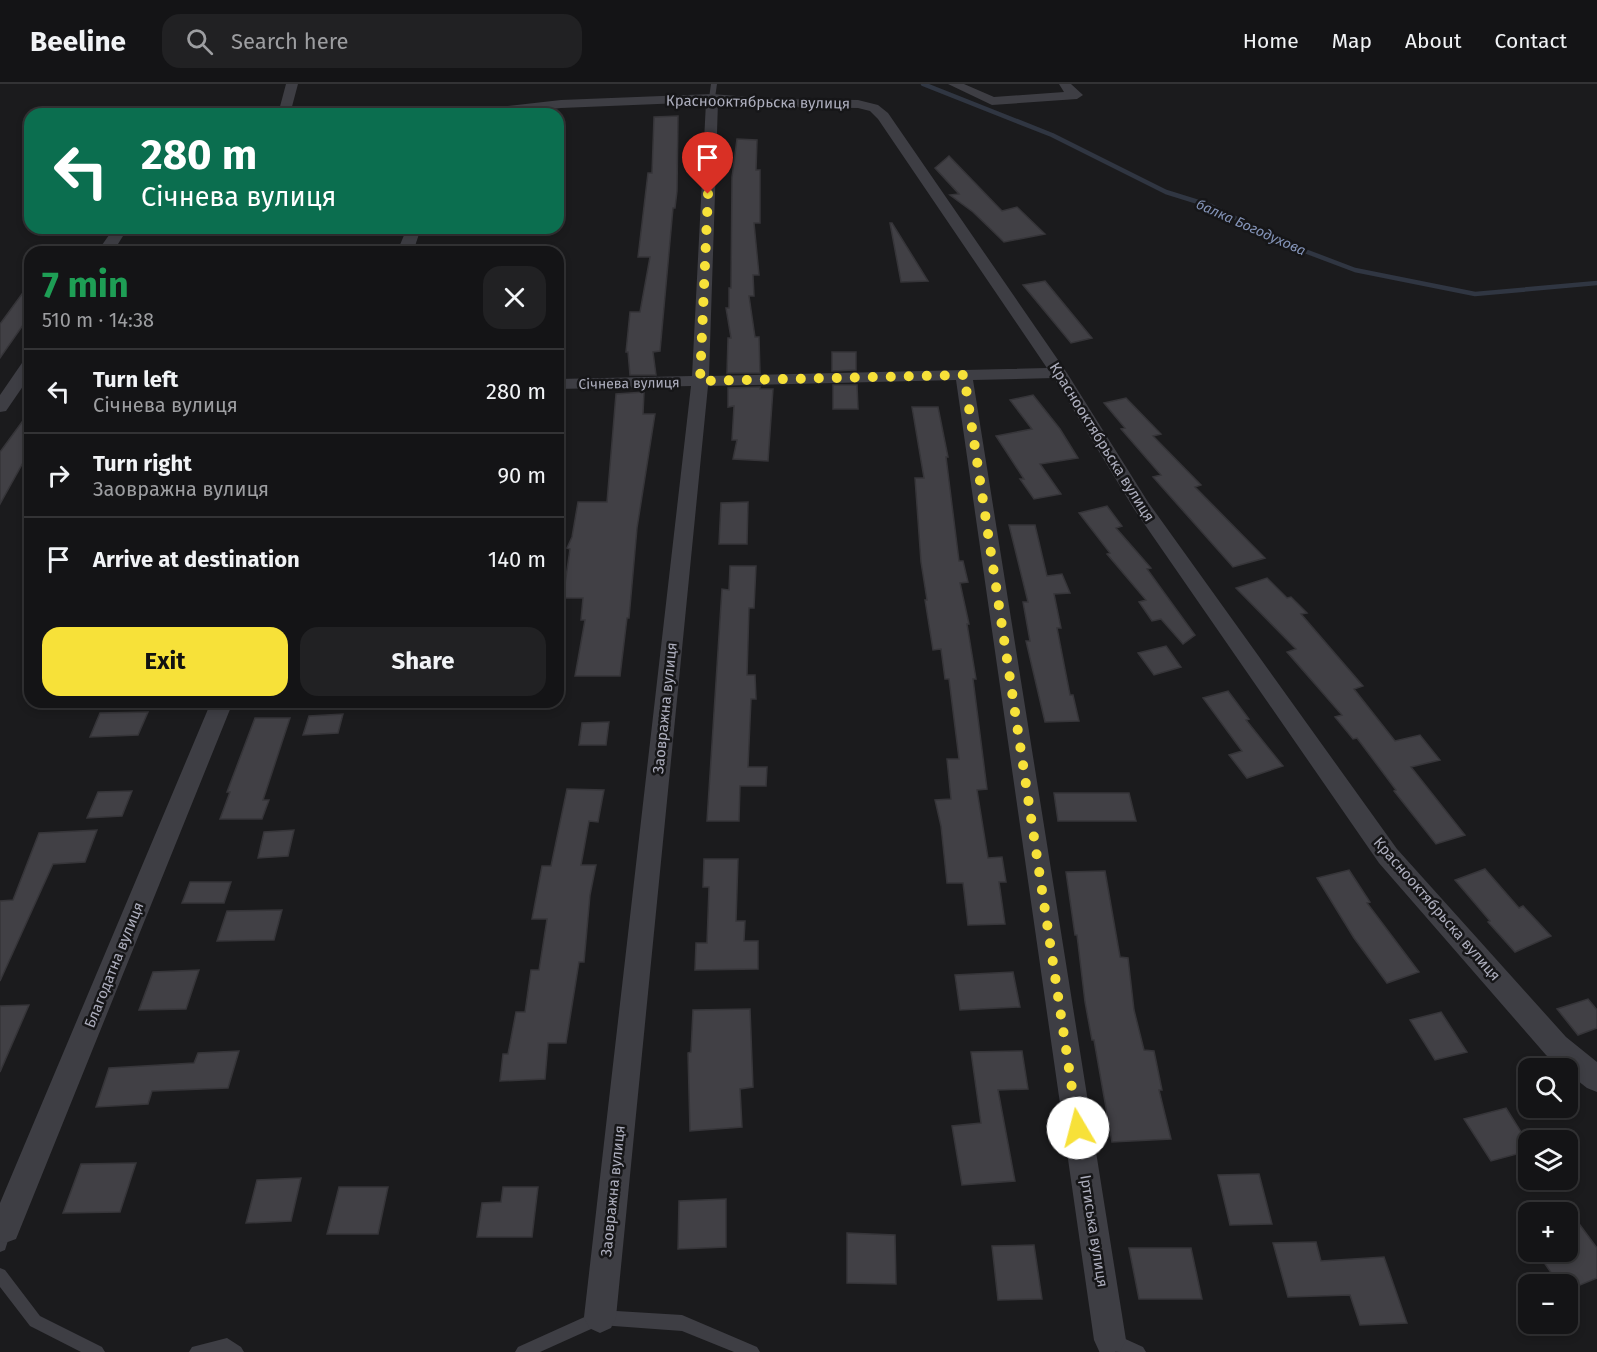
<!DOCTYPE html>
<meta charset="utf-8">
<style>
body{margin:0;font-family:"Fira Sans",sans-serif;background:#212123;color:#f1f3f6;height:100vh;display:flex;flex-direction:column;font-size:22px;white-space:nowrap}
*{box-sizing:border-box;margin:0}
p{font-size:20px;color:#9d9ea1}
.icon{flex:none;width:33px;height:33px;fill:none;stroke:currentColor;stroke-width:2;stroke-linecap:round;stroke-linejoin:round}
.map{position:relative;flex:1;overflow:hidden}
.sheet{position:absolute;left:24px;top:162px;width:540px;height:462px;display:flex;flex-direction:column;background:#141416;border-radius:18px;box-shadow:0 3px 9px #0003,0 0 0 2px #333335}
.sheet>*{flex:none}
.top-card{position:absolute;left:24px;top:24px;width:540px;height:126px;border-radius:18px;box-shadow:0 3px 9px #0003,0 0 0 2px #333335;background:#0b6e4f;color:#fff;overflow:hidden}
.controls{position:absolute;left:1518px;top:974px;display:grid;gap:12px}
.controls a{display:grid;place-items:center;width:60px;height:60px;border-radius:12px;background:#141416;box-shadow:0 3px 9px #0003,0 0 0 2px #333335;font-size:30px}
.pin{position:absolute;display:grid;place-items:center;width:51px;height:51px;color:#fff;margin:-62px -26px;border-radius:50% 50% 50% 0;rotate:-45deg;box-shadow:0 0 6px #0007}
.pin .icon{rotate:45deg}
.me{position:absolute;width:66px;margin:-33px;rotate:352deg;stroke-linejoin:round;filter:drop-shadow(0 0 4px #0008)}
.turn{display:flex;align-items:center;gap:21px;height:126px;padding:0 18px;font-size:27px}
.turn .icon{width:78px;height:78px;stroke-width:2.5}
.turn b{display:block;font-size:42px;line-height:51px}
.round{display:grid;place-items:center;flex:none;width:63px;height:63px;border-radius:18px;background:#212123}
.summary{display:flex;align-items:center;justify-content:space-between;height:102px;padding:0 18px}
h1{font-size:36px;font-weight:700;line-height:45px;color:#1e9e55}
.cta{display:flex;gap:12px;margin-top:auto;padding:12px 18px}
.cta a{flex:1;height:69px;border-radius:18px;background:#f7e139;color:#111;font-size:24px;font-weight:700;line-height:69px;text-align:center}
.cta a+a{background:#212123;color:#f1f3f6}
ul{padding:0;list-style:none}
li{display:flex;align-items:center;gap:18px;height:84px;padding:0 18px;border-top:2px solid #333335}
li div{flex:1}
li b{display:block;font-size:22px}
li em{font-style:normal}
header{display:flex;align-items:center;gap:36px;box-sizing:border-box;height:84px;padding:0 30px;background:#141416;border-bottom:2px solid #333335}
header strong{font-size:28px}
nav{display:flex;gap:33px;margin-inline-start:auto;font-size:21px}
.search{width:420px;height:54px;background:#212123;display:flex;align-items:center;gap:15px;box-sizing:border-box;padding:0 21px;border-radius:18px;color:#9d9ea1;font-size:22px}
.map>svg:first-child{display:block}
</style>
<header>
<strong>Beeline</strong>
<div class="search"><svg class="icon" aria-label="search" viewBox="0 0 24 24"><circle cx="10" cy="10" r="6"/><path d="M15 15l6 6"/></svg>Search here</div>
<nav><a>Home</a><a>Map</a><a>About</a><a>Contact</a></nav>
</header>
<div class="map">
<svg width="1597" height="1268" viewBox="0 0 1597 1268">
<rect width="100%" height="100%" fill="#1b1b1d"/>
<g fill="none" stroke-linecap="round" stroke-linejoin="round">
<path stroke="#303642" stroke-width="4.5" d="M 923,0 L 1052,51 L 1166,108 L 1211,122 L 1289,161 L 1355,186 L 1475,210 L 1597,199"/>
</g>
<path fill="#414045" stroke="#363539" stroke-width="1.5" d="M 678,32 L 677,107 L 675,124 L 673,124 L 660,267 L 653,268 L 656,291 L 630,291 L 628,268 L 626,268 L 630,228 L 640,228 L 650,173 L 638,173 L 648,89 L 652,89 L 654,33 Z
M 737,55 L 757,56 L 756,86 L 760,86 L 760,139 L 754,139 L 759,191 L 753,191 L 754,212 L 749,212 L 755,253 L 759,253 L 760,289 L 727,289 L 728,254 L 731,254 L 726,224 L 729,224 L 729,204 L 731,204 L 732,93 Z
M 949,72 L 1002,127 L 1017,123 L 1045,150 L 1004,158 L 973,128 L 950,111 L 959,110 L 935,84 Z
M 890,139 L 892,139 L 928,197 L 901,198 Z
M 1045,197 L 1092,254 L 1071,259 L 1023,201 Z
M 30,199 L 30,231 L 0,274 L 0,240 Z
M 832,268 L 856,268 L 856,286 L 832,287 Z
M 833,301 L 857,301 L 858,325 L 833,325 Z
M 760,303 L 760,305 L 773,305 L 768,377 L 733,375 L 737,356 L 732,356 L 734,322 L 728,323 L 728,304 Z
M 644,308 L 643,330 L 655,330 L 637,444 L 629,534 L 627,534 L 620,592 L 575,592 L 585,536 L 581,536 L 583,514 L 563,514 L 570,465 L 567,464 L 572,453 L 578,418 L 607,418 L 616,310 Z
M 1033,311 L 1060,345 L 1078,374 L 1040,380 L 1061,410 L 1034,415 L 1020,395 L 1024,395 L 996,352 L 1032,345 L 1010,316 Z
M 1126,314 L 1161,350 L 1153,352 L 1201,401 L 1195,403 L 1265,474 L 1233,483 L 1153,393 L 1161,391 L 1121,345 L 1125,344 L 1104,319 Z
M 912,323 L 938,323 L 948,373 L 946,373 L 959,477 L 963,477 L 968,498 L 960,499 L 969,540 L 967,540 L 976,595 L 973,595 L 987,705 L 977,706 L 988,774 L 1002,773 L 1006,798 L 999,798 L 1005,840 L 968,841 L 963,799 L 947,799 L 941,742 L 935,716 L 951,715 L 947,675 L 959,675 L 949,595 L 945,595 L 941,565 L 933,566 L 925,516 L 927,516 L 921,478 L 915,394 L 924,394 Z
M 30,327 L 30,366 L 0,420 L 0,368 Z
M 748,418 L 747,460 L 719,460 L 721,419 Z
M 1107,422 L 1122,442 L 1116,444 L 1151,484 L 1147,485 L 1195,551 L 1183,560 L 1161,535 L 1152,537 L 1139,518 L 1146,516 L 1107,470 L 1110,469 L 1079,429 Z
M 1009,441 L 1035,441 L 1047,492 L 1062,490 L 1070,509 L 1054,510 L 1061,544 L 1057,544 L 1070,611 L 1073,611 L 1079,637 L 1045,638 L 1026,557 L 1030,557 L 1023,518 L 1028,518 Z
M 730,482 L 756,482 L 754,524 L 749,524 L 747,591 L 755,591 L 756,615 L 751,615 L 748,683 L 767,683 L 766,702 L 740,702 L 739,737 L 707,737 L 722,505 L 729,506 Z
M 1267,494 L 1287,514 L 1291,513 L 1307,529 L 1301,530 L 1363,602 L 1354,605 L 1395,657 L 1420,651 L 1440,676 L 1411,683 L 1465,751 L 1436,760 L 1394,707 L 1396,706 L 1357,654 L 1353,655 L 1335,633 L 1342,631 L 1287,568 L 1296,565 L 1236,504 Z
M 1166,562 L 1181,583 L 1154,591 L 1138,569 Z
M 1228,607 L 1249,635 L 1246,636 L 1283,682 L 1247,694 L 1229,671 L 1242,667 L 1203,614 Z
M 148,628 L 138,651 L 90,653 L 100,629 Z
M 343,630 L 338,649 L 303,651 L 309,632 Z
M 255,634 L 290,634 L 263,716 L 269,716 L 262,735 L 220,735 L 230,708 L 227,708 Z
M 609,638 L 606,661 L 579,661 L 582,639 Z
M 567,705 L 604,706 L 598,738 L 589,737 L 581,781 L 596,781 L 590,811 L 584,878 L 579,878 L 566,959 L 548,959 L 545,995 L 500,997 L 503,970 L 508,970 L 516,928 L 525,928 L 531,886 L 539,886 L 547,835 L 532,835 L 542,782 L 551,782 Z
M 132,707 L 122,732 L 87,734 L 98,708 Z
M 1054,709 L 1129,709 L 1136,737 L 1058,737 Z
M 97,746 L 85,778 L 53,780 L 0,897 L 0,817 L 13,816 L 39,749 Z
M 294,746 L 288,772 L 258,774 L 264,748 Z
M 704,775 L 738,775 L 736,837 L 745,837 L 744,857 L 758,857 L 758,885 L 695,886 L 696,859 L 707,859 L 709,803 L 703,803 Z
M 1485,785 L 1519,824 L 1523,822 L 1551,852 L 1515,868 L 1488,838 L 1490,837 L 1455,796 Z
M 1349,786 L 1370,818 L 1367,819 L 1419,888 L 1387,899 L 1354,854 L 1317,794 Z
M 1105,787 L 1120,873 L 1128,874 L 1134,926 L 1144,966 L 1154,967 L 1162,1006 L 1159,1006 L 1171,1055 L 1112,1058 L 1094,956 L 1092,956 L 1085,918 L 1077,851 L 1075,851 L 1066,788 Z
M 190,798 L 231,798 L 224,819 L 182,819 Z
M 282,826 L 274,856 L 217,857 L 227,827 Z
M 199,886 L 186,925 L 139,926 L 153,888 Z
M 1013,888 L 1020,923 L 960,926 L 955,891 Z
M 1588,915 L 1597,926 L 1597,944 L 1578,951 L 1557,925 Z
M 29,921 L 0,988 L 0,922 Z
M 750,925 L 753,1003 L 740,1005 L 742,1043 L 690,1047 L 688,969 L 691,968 L 693,926 Z
M 1441,928 L 1467,968 L 1435,976 L 1410,936 Z
M 239,967 L 228,1004 L 152,1007 L 148,1020 L 96,1023 L 109,984 L 194,979 L 198,969 Z
M 1022,967 L 1028,1005 L 998,1006 L 1015,1097 L 962,1101 L 952,1042 L 981,1039 L 971,968 Z
M 1506,1024 L 1528,1059 L 1528,1067 L 1491,1077 L 1464,1035 Z
M 136,1079 L 120,1128 L 63,1129 L 81,1080 Z
M 1259,1090 L 1272,1140 L 1230,1141 L 1218,1091 Z
M 301,1094 L 291,1137 L 246,1139 L 257,1096 Z
M 339,1103 L 388,1103 L 378,1150 L 327,1150 Z
M 503,1103 L 538,1103 L 532,1153 L 477,1153 L 482,1119 L 501,1118 Z
M 726,1115 L 726,1163 L 678,1165 L 679,1117 Z
M 1580,1141 L 1597,1164 L 1597,1194 L 1568,1206 L 1568,1200 L 1559,1200 L 1536,1167 L 1568,1167 L 1568,1146 Z
M 847,1149 L 895,1151 L 896,1200 L 847,1199 Z
M 1316,1158 L 1321,1177 L 1384,1173 L 1407,1239 L 1360,1241 L 1350,1211 L 1288,1213 L 1273,1159 Z
M 1034,1161 L 1042,1215 L 998,1216 L 992,1162 Z
M 1129,1164 L 1191,1164 L 1202,1215 L 1139,1215 Z"/>
<g fill="none" stroke-linecap="round" stroke-linejoin="round">
<path fill="#3e3e44" fill-rule="evenodd" d="M 711,0 L 717,0 L 715,14 L 712,16 L 709,14 Z
M 5,1137 L 10,1139 L 12,1144 L 5,1166 L 0,1168 L 0,1139 Z
M 0,1184 L 5,1186 L 40,1232 L 102,1263 L 105,1268 L 81,1268 L 30,1242 L 0,1203 Z
M 600,1226 L 682,1231 L 757,1263 L 760,1268 L 734,1268 L 682,1247 L 600,1241 L 540,1268 L 515,1268 L 518,1263 Z
M 1110,1248 L 1143,1263 L 1146,1268 L 1120,1268 L 1115,1266 L 1115,1268 L 1099,1268 L 1105,1251 Z
M 227,1254 L 241,1263 L 244,1268 L 189,1268 L 192,1263 Z"/>
<path fill="#3e3e44" fill-rule="evenodd" d="M 286,0 L 298,0 L 290,30 L 278,30 Z
M 948,0 L 964,0 L 994,13 L 1064,8 L 1059,0 L 1071,0 L 1083,11 L 1077,15 L 992,21 Z
M 712,10 L 774,15 L 858,16 L 878,21 L 888,29 L 1067,289 L 1148,418 L 1397,765 L 1566,953 L 1597,978 L 1597,1008 L 1587,1004 L 1568,989 L 1568,984 L 1562,984 L 1546,971 L 1379,779 L 1134,425 L 1054,294 L 973,296 L 1126,1256 L 1120,1268 L 1099,1267 L 1094,1256 L 956,296 L 708,302 L 616,1233 L 611,1244 L 600,1249 L 589,1244 L 584,1233 L 691,302 L 558,305 L 558,295 L 692,292 L 706,18 L 561,24 L 505,30 L 465,30 L 471,26 L 561,16 ZM 718,18 L 774,23 L 858,24 L 870,27 L 878,35 L 1047,284 L 709,292 Z
M 114,144 L 128,144 L 113,168 L 97,168 Z
M 407,144 L 421,144 L 413,168 L 397,168 Z
M 30,275 L 30,292 L 6,327 L 0,328 L 0,311 L 24,276 Z
M 211,618 L 233,618 L 16,1155 L 5,1159 L 0,1157 L 0,1119 Z"/>
</g>
<g fill="none" stroke-linecap="round" stroke-linejoin="round">
<path stroke="#f7e139" stroke-width="10" stroke-dasharray="0 18" d="M 708,110 L 700,297 L 964,291 L 1078,1044"/>
</g>
<g text-anchor="middle" stroke-width="5" stroke-linejoin="round" paint-order="stroke">
<g font-size="14" font-style="italic" fill="#8494b8" stroke="#161618">
<text transform="translate(1251 143) rotate(24)" y="5">балка Богодухова</text>
</g>
<g font-size="14" fill="#adaebd" stroke="#161618">
<text transform="translate(629 299) rotate(-1)" y="5">Січнева вулиця</text>
</g>
<g font-size="15" fill="#adaebd" stroke="#161618">
<text transform="translate(758 18) rotate(1)" y="5">Краснооктябрьска вулиця</text>
<text transform="translate(1102 358) rotate(58)" y="5">Краснооктябрьска вулиця</text>
<text transform="translate(665 624) rotate(-84)" y="5">Заовражна вулиця</text>
<text transform="translate(1437 825) rotate(49)" y="5">Краснооктябрьска вулиця</text>
<text transform="translate(114 881) rotate(-68)" y="5">Благодатна вулиця</text>
<text transform="translate(613 1107) rotate(-84)" y="5">Заовражна вулиця</text>
<text transform="translate(1094 1147) rotate(81)" y="5">Іртиська вулиця</text>
</g>
</g>
</svg>
<div class="controls">
<a><svg class="icon" aria-label="search" viewBox="0 0 24 24"><circle cx="10" cy="10" r="6"/><path d="M15 15l6 6"/></svg></a>
<a><svg class="icon" aria-label="layers" viewBox="0 0 24 24"><path d="M12 4l9 5-9 5-9-5zM3 14l9 5 9-5"/></svg></a>
<a>+</a>
<a>−</a>
</div>
<div class="pin" style="left:708px;top:110px;background:#d93025"><svg class="icon" aria-label="arrive" viewBox="0 0 24 24"><path d="M6 21V4h12l-3 4 3 4H6"/></svg></div>
<svg class="me" style="left:1078px;top:1044px" viewBox="-20 -20 40 40"><circle r="19" fill="#fff"/><path d="M0-13L10 11 0 6-10 11z" fill="#f7e139"/></svg>
<div class="top-card">
<div class="turn"><svg class="icon" aria-label="left" viewBox="0 0 24 24"><path d="M17 20v-9H6M10 6l-5 5 5 5"/></svg><div><b>280 m</b>Січнева вулиця</div></div>
</div>
<section class="sheet">
<div class="summary"><div><h1>7 min</h1><p>510 m · 14:38</p></div><a class="round"><svg class="icon" aria-label="close" viewBox="0 0 24 24"><path d="M6 6l12 12M18 6L6 18"/></svg></a></div>
<ul>
<li><svg class="icon" aria-label="left" viewBox="0 0 24 24"><path d="M17 20v-9H6M10 6l-5 5 5 5"/></svg><div><b>Turn left</b><p>Січнева вулиця</p></div><em>280 m</em></li>
<li><svg class="icon" aria-label="right" viewBox="0 0 24 24"><path d="M7 20v-9h11M14 6l5 5-5 5"/></svg><div><b>Turn right</b><p>Заовражна вулиця</p></div><em>90 m</em></li>
<li><svg class="icon" aria-label="arrive" viewBox="0 0 24 24"><path d="M6 21V4h12l-3 4 3 4H6"/></svg><div><b>Arrive at destination</b></div><em>140 m</em></li>
</ul>
<div class="cta"><a>Exit</a><a>Share</a></div>
</section>
</div>
